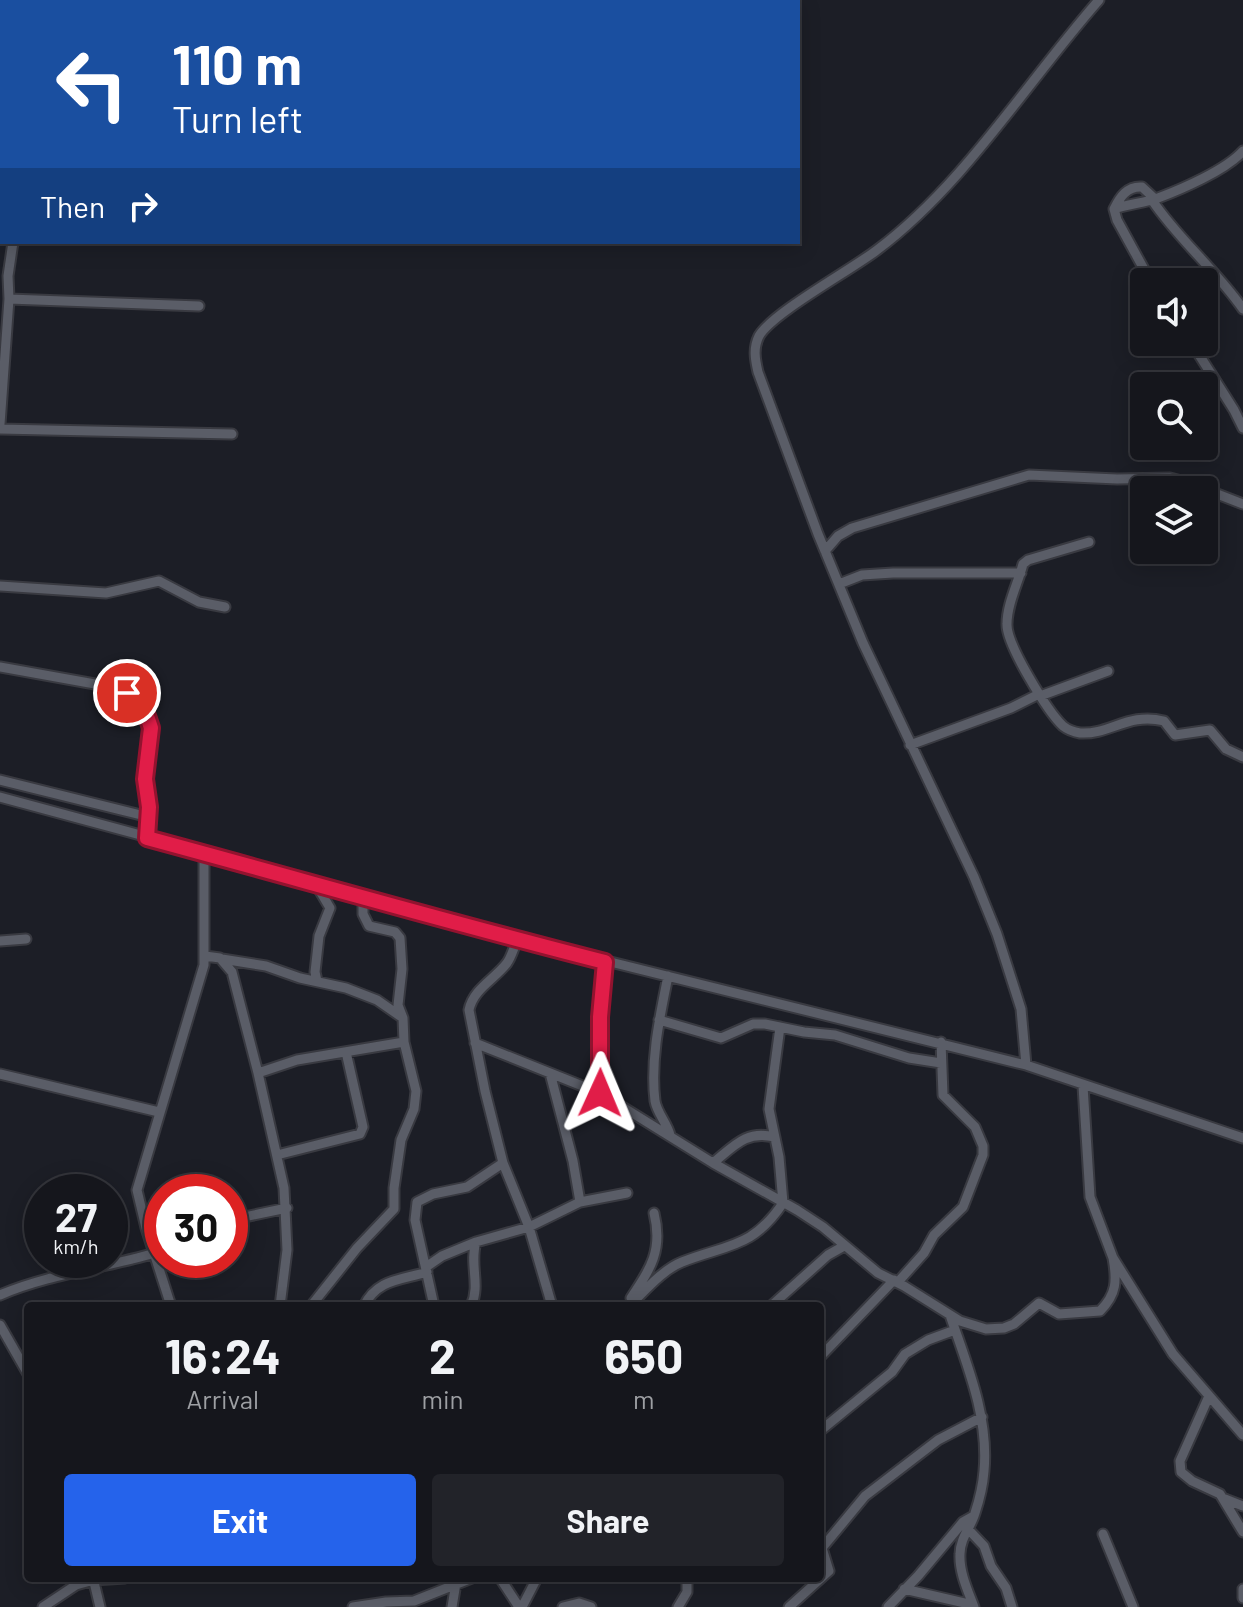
<!DOCTYPE html>
<style>
body{margin:0;font-family:Barlow,sans-serif;background:#222329;color:#f1f3f6;height:100vh;display:flex;flex-direction:column;font-size:30px;white-space:nowrap}
*{box-sizing:border-box;margin:0}
p{font-size:26px;color:#9d9fa3}
.icon{flex:none;width:44px;height:44px;fill:none;stroke:currentColor;stroke-width:2;stroke-linecap:round;stroke-linejoin:round}
.map{position:relative;flex:1;overflow:hidden}
.panel{position:absolute;left:24px;top:1302px;width:800px;height:280px;display:flex;flex-direction:column;background:#15161c;border-radius:8px;box-shadow:0 4px 20px #0003,0 0 0 2px #34353b}
.panel>*{flex:none}
.top-card{position:absolute;left:0px;top:0px;width:800px;height:244px;box-shadow:0 4px 20px #0003,0 0 0 2px #34353b;background:#1a4fa0;color:#fff;overflow:hidden}
.controls{position:absolute;left:1130px;top:268px;display:grid;gap:16px}
.controls a{display:grid;place-items:center;width:88px;height:88px;border-radius:8px;background:#15161c;box-shadow:0 4px 20px #0003,0 0 0 2px #34353b;font-size:40px}
.speed{position:absolute;left:24px;top:1174px;display:flex;gap:16px;font-size:40px;font-weight:700;text-align:center}
.speed>*{display:grid;place-content:center;width:104px;height:104px;border-radius:50%;background:#15161c;box-shadow:0 4px 20px #0003,0 0 0 2px #34353b;line-height:1}
.speed small{font-size:20px;font-weight:400}
.speed .limit{border:12px solid #d22;background:#fff;color:#111}
.pin{position:absolute;display:grid;place-items:center;width:68px;height:68px;color:#fff;margin:-34px;border:4px solid #fff;border-radius:50%;box-shadow:0 2px 8px #0007}
.me{position:absolute;width:88px;margin:-44px;rotate:1deg;stroke-linejoin:round;filter:drop-shadow(0 0 6px #0008)}
.turn{display:flex;align-items:center;gap:28px;height:168px;padding:0 40px;font-size:36px}
.turn .icon{width:104px;height:104px;stroke-width:2.5}
.turn b{display:block;font-size:56px;line-height:68px}
.then{display:flex;align-items:center;height:76px;padding:0 40px;background:#0003;gap:16px;font-size:30px}
.eta{display:flex;justify-content:space-evenly;align-items:center;height:136px;text-align:center}
.eta b{font-size:48px;font-weight:700;line-height:56px}
.button{display:flex;gap:16px;margin-top:auto;padding:16px 40px}
.button a{flex:1;height:92px;border-radius:8px;background:#2563eb;color:#fff;font-size:32px;font-weight:700;line-height:92px;text-align:center}
.button a+a{background:#222329;color:#f1f3f6}
.map>svg:first-child{display:block}
</style>
<div class="map">
<svg width="1243" height="1607" viewBox="0 0 1243 1607">
<rect width="100%" height="100%" fill="#1c1e26"/>
<path fill="#030123" d="M 383,0 L 657,0 L 383,2 Z"/>
<g fill="none" stroke-linecap="round" stroke-linejoin="round">
<defs>
<path id="minor" d="M 65,2 L 65,0
M 0,78 L 2,78
M 1152,200 C 1178,239 1216,270 1243,309
M 1114,209 C 1128,204 1144,203 1158,198 C 1182,189 1226,170 1243,151
M 1151,282 L 1117,220 L 1114,209 C 1120,197 1127,186 1142,187 L 1155,199
M 9,299 L 199,306
M 1191,342 L 1234,410 L 1243,428
M 0,424 L 9,299 L 8,276 L 13,242
M 0,429 L 232,434
M 1089,542 L 1028,560 L 1023,564 C 1018,583 1007,604 1007,624 C 1006,644 1048,712 1063,726 C 1068,730 1074,732 1080,733 C 1110,735 1128,712 1164,721 L 1175,735 L 1210,730 L 1226,749 L 1243,757
M 825,551 L 838,536 L 852,528 L 1029,475 L 1117,479 L 1170,478 L 1189,483 L 1243,504
M 839,584 L 862,575 L 893,573 L 1021,573
M 0,586 L 106,593 L 159,581 L 199,602 L 225,607
M 0,667 L 106,686 L 127,693 L 139,705 L 149,718 L 152,732 L 145,779 L 149,807 L 147,838
M 1040,696 L 1108,671
M 910,745 L 1011,708 L 1039,694
M 0,780 L 149,817
M 0,797 L 255,866 L 317,886 L 550,947 L 1026,1065 L 1243,1138
M 317,886 L 330,908 L 319,936 L 315,972 L 317,981
M 518,939 C 514,946 512,956 507,963 C 495,979 473,989 469,1010 L 485,1091 L 503,1163 L 529,1227 L 552,1306
M 0,941 L 26,939
M 205,956 L 220,958 L 232,972 L 258,1073 L 284,1188 L 287,1250 L 280,1306
M 222,959 L 266,966 L 300,978 L 346,988 L 377,1000 L 400,1016
M 668,976 C 660,1016 650,1060 655,1101 C 657,1113 667,1123 670,1135
M 659,1020 L 721,1038 L 753,1024 L 765,1024 L 804,1032 L 835,1035 L 909,1058 L 941,1063
M 475,1043 L 600,1093 L 713,1163 L 797,1210 L 823,1227 L 878,1273 L 904,1286 L 960,1321 L 986,1329 L 1004,1328 L 1014,1324 L 1039,1303 L 1059,1314 L 1100,1311 C 1117,1294 1117,1280 1113,1258
M 1026,1065 L 1021,1009 L 997,934 L 974,877 L 863,643 L 818,534 L 758,372 C 755,359 753,348 759,336 C 772,313 851,270 877,250 C 964,185 1027,82 1099,0
M 258,1073 L 297,1060 L 404,1042
M 0,1074 L 159,1112
M 1083,1086 L 1090,1197 L 1113,1258 L 1173,1354 L 1243,1435
M 600,1093 L 600,1017 L 605,962
M 277,1155 L 360,1134 L 363,1127 L 346,1052
M 713,1163 C 734,1146 746,1130 774,1137
M 580,1202 L 627,1193
M 230,1220 L 287,1208
M 426,1267 L 442,1256 L 476,1242
M 898,1282 L 924,1253 L 934,1235 L 963,1207 L 983,1155 L 983,1146 L 975,1127 L 943,1095 L 941,1042
M 0,1295 C 49,1274 104,1268 155,1253
M 631,1298 C 651,1268 663,1250 654,1213
M 171,1306 L 146,1228 L 137,1190 L 204,965 L 204,853
M 311,1306 L 357,1248 L 394,1209 L 394,1188 L 401,1140 L 414,1109 L 416,1091 L 404,1042 L 403,1018 L 398,1005 L 402,969 L 400,938 L 395,932 L 369,926 L 363,914 L 363,897
M 364,1306 C 377,1279 401,1280 427,1272
M 434,1306 L 415,1220 L 417,1202 L 433,1194 L 467,1187 L 503,1163
M 471,1306 C 481,1285 469,1264 476,1242 L 529,1227 L 580,1202 L 573,1161 L 550,1073
M 629,1306 C 645,1291 662,1270 682,1262 C 728,1244 753,1248 783,1203 L 779,1157 L 769,1109 L 780,1027
M 771,1306 L 828,1255 L 844,1246
M 950,1315 C 967,1365 989,1417 984,1471 C 983,1484 979,1501 975,1513 C 971,1527 960,1538 960,1554 C 959,1572 968,1591 974,1607
M 0,1325 L 28,1374
M 820,1357 L 894,1280
M 1209,1396 L 1180,1461 L 1181,1472 L 1192,1481 L 1220,1494 L 1243,1532
M 820,1431 L 892,1372 L 905,1354 L 928,1340 L 955,1330
M 1225,1499 L 1243,1506
M 967,1528 L 984,1546 L 991,1566 L 1006,1588 L 1012,1607
M 1103,1534 L 1133,1607
M 93,1578 L 100,1607
M 500,1578 L 519,1607
M 904,1589 L 973,1605
M 1243,1589 L 1243,1598
M 43,1607 L 76,1585 L 94,1580 L 125,1578
M 353,1607 L 386,1602 L 414,1601 L 472,1578
M 452,1607 L 456,1583
M 522,1607 L 537,1578
M 563,1607 L 579,1603 L 591,1607
M 678,1607 L 687,1592 L 687,1578
M 789,1607 L 829,1571 L 822,1548 L 865,1496 L 938,1440 L 982,1417
M 888,1607 L 918,1576 L 963,1522 L 972,1517"/>
</defs>
<use href="#minor" stroke="#393a41" stroke-width="13"/>
<use href="#minor" stroke="#5a5d67" stroke-width="9"/>
</g>
<g fill="none" stroke-linecap="round" stroke-linejoin="round">
<defs>
<path id="route" d="M 127,693 L 147,716 L 151,728 L 145,779 L 149,807 L 147,838 C 299,879 451,923 605,962 L 600,1017 L 600,1093"/>
</defs>
<use href="#route" stroke="#92132f" stroke-width="20"/>
<use href="#route" stroke="#e11d48" stroke-width="14"/>
</g>
</svg>
<div class="controls">
<a><svg class="icon" aria-label="sound" viewBox="0 0 24 24"><path d="M4 9h4l5-4v14l-5-4H4zM17 9q2 3 0 6"/></svg></a>
<a><svg class="icon" aria-label="search" viewBox="0 0 24 24"><circle cx="10" cy="10" r="6"/><path d="M15 15l6 6"/></svg></a>
<a><svg class="icon" aria-label="layers" viewBox="0 0 24 24"><path d="M12 4l9 5-9 5-9-5zM3 14l9 5 9-5"/></svg></a>
</div>
<div class="speed"><div>27<small>km/h</small></div><div class="limit">30</div></div>
<div class="pin" style="left:127px;top:693px;background:#d93025"><svg class="icon" aria-label="arrive" viewBox="0 0 24 24"><path d="M6 21V4h12l-3 4 3 4H6"/></svg></div>
<svg class="me" style="left:600px;top:1093px" viewBox="-20 -20 40 40"><path d="M0-17L14 15 0 8-14 15z" fill="#e11d48" stroke="#fff" stroke-width="4"/></svg>
<div class="top-card">
<div class="turn"><svg class="icon" aria-label="left" viewBox="0 0 24 24"><path d="M17 20v-9H6M10 6l-5 5 5 5"/></svg><div><b>110 m</b>Turn left</div></div>
<div class="then">Then<svg class="icon" aria-label="right" viewBox="0 0 24 24"><path d="M7 20v-9h11M14 6l5 5-5 5"/></svg></div>
</div>
<section class="panel">
<div class="eta">
<div><b>16:24</b><p>Arrival</p></div>
<div><b>2</b><p>min</p></div>
<div><b>650</b><p>m</p></div>
</div>
<div class="button"><a>Exit</a><a>Share</a></div>
</section>
</div>
